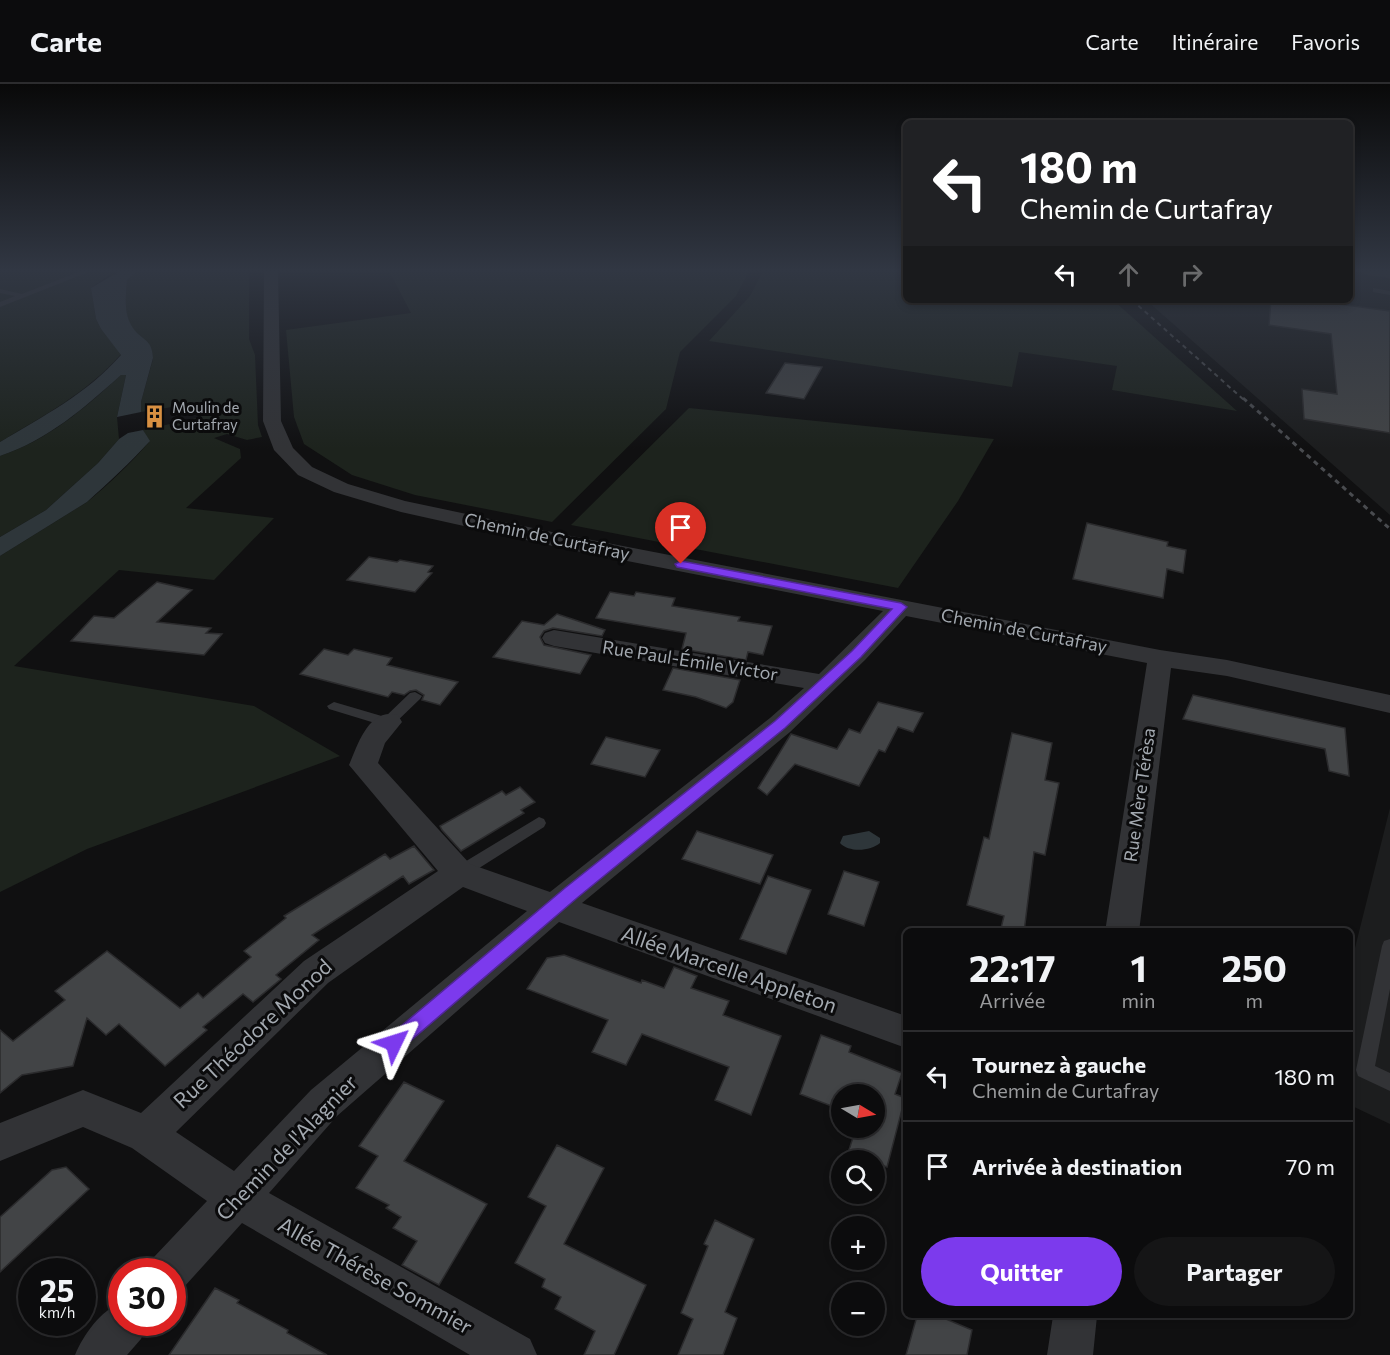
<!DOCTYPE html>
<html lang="fr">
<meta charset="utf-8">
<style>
body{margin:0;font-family:Commissioner,sans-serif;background:#151516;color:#f1f3f6;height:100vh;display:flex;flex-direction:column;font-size:22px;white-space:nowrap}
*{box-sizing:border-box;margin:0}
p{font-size:20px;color:#9a9b9d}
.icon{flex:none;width:33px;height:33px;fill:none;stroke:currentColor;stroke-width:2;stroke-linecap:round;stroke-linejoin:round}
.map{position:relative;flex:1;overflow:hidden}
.sheet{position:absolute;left:903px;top:844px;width:450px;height:390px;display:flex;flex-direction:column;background:#0c0c0d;border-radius:9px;box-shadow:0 3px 9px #0003,0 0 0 2px #2c2c2e}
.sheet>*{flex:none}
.guide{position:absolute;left:903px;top:36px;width:450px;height:183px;border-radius:9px;box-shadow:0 3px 9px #0003,0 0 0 2px #2c2c2e;background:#202124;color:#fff;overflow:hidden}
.needle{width:39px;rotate:100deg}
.fabs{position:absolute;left:831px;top:1000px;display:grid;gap:12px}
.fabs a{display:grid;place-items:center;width:54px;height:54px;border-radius:50%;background:#0c0c0d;box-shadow:0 3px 9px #0003,0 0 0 2px #2c2c2e;font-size:30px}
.speed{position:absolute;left:18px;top:1174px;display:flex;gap:12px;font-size:30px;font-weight:700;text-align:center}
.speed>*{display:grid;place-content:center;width:78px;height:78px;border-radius:50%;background:#0c0c0d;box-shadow:0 3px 9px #0003,0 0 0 2px #2c2c2e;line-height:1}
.speed small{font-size:15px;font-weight:400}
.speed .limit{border:9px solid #d22;background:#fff;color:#111}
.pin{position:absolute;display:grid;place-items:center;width:51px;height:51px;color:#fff;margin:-62px -26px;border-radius:50% 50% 50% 0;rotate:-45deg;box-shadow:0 0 6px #0007}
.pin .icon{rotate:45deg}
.me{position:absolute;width:66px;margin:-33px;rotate:49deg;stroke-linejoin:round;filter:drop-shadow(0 0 4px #0008)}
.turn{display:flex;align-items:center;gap:21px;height:126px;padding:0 18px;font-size:27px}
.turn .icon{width:78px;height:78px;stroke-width:2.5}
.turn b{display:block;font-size:42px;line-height:51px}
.lanes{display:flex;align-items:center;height:57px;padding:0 18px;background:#0003;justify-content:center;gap:30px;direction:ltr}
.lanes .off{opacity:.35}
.eta{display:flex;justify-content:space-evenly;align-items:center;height:102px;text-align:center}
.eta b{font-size:36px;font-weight:700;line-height:42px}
.action{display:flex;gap:12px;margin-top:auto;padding:12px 18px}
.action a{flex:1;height:69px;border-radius:36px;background:#7c3aed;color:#fff;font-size:24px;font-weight:700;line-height:69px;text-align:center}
.action a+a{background:#151516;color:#f1f3f6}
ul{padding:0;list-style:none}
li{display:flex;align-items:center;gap:18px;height:90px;padding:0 18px;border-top:2px solid #2c2c2e}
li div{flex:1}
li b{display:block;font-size:22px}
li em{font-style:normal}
header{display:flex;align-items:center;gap:36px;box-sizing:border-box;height:84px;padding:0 30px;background:#0c0c0d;border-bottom:2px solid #2c2c2e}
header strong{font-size:28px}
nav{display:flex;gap:33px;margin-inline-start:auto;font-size:21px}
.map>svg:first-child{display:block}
</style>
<header>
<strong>Carte</strong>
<nav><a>Carte</a><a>Itinéraire</a><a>Favoris</a></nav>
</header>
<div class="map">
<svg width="1390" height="1271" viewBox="0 0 1390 1271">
<rect width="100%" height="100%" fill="#101011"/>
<path fill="#1c1d1e" d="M 1350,187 L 1390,187 L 1390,431 L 1146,216 L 1350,216 Z
M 1390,724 L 1390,1040 L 1350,1021 L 1350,884 Z"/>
<path fill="#1d231d" d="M 0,187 L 120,187 L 106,193 L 91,204 L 96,235 L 101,245 L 121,270 C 87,309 43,332 0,358 Z
M 138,187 L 249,187 L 249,255 L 255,271 L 258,341 L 262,353 L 247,356 L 227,350 L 214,354 L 240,365 L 241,374 L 186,424 L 274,434 L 214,496 L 119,486 L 14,582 L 254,622 L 340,672 L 87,765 L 0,808 L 0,472 L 87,418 C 109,400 130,380 149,358 L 143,346 L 201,333 L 197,319 L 141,328 L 141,318 L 153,275 C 152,261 139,254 132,243 C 123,230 126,211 127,196 Z
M 389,187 L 749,187 L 736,212 L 680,268 L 666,325 L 552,438 L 415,411 L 352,391 L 304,360 L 294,333 L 286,246 L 411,229 Z
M 763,187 L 906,187 L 906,216 L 1113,216 L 1237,327 L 1112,306 L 1117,282 L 1019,268 L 1012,303 L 709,257 L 750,212 Z
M 121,291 L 126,291 L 117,333 L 119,355 L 98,379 L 46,426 L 0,453 L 0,372 C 48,356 84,325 121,291 Z
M 689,324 L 994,355 L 958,417 L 898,504 L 571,441 Z"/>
<path fill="#2e363a" d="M 120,187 L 138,187 L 127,196 C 126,211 123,230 133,244 C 142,257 152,254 153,274 L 141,318 L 141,328 L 117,333 L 126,291 L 121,291 C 84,324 48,356 0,372 L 0,358 C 43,332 87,310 121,271 L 101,245 L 96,235 L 91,204 Z
M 143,346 L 150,357 C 130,379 109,398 87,418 L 0,472 L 0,453 L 46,426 L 98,379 L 119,355 L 128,349 Z
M 869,747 L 880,754 L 880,759 C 871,767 849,769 840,759 L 843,752 Z"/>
<path fill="#424446" stroke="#2b2b2d" stroke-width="1.5" d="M 1271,216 L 1309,216 L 1390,227 L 1390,349 L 1304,335 L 1302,305 L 1337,310 L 1331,250 L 1269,241 Z
M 785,279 L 822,283 L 804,315 L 766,309 Z
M 1087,439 L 1168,458 L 1167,462 L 1186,466 L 1183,489 L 1167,485 L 1163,514 L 1073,495 Z
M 369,473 L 397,478 L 400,476 L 433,482 L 428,488 L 432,489 L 415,508 L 347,496 Z
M 157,498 L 192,506 L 157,538 L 211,544 L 206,549 L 222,550 L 204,571 L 71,557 L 94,532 L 114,534 Z
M 610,508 L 634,512 L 636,508 L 675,514 L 672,522 L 740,533 L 738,537 L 772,542 L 763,571 L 748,568 L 746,576 L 682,565 L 686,549 L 596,534 Z
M 557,530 L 605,546 L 602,552 L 553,544 L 544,547 L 540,553 L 544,561 L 591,571 L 580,590 L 493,573 L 522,537 L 544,541 Z
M 324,565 L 348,571 L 354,565 L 392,574 L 387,581 L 458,598 L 440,621 L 422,616 L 424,611 L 416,606 L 410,607 L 404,611 L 392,608 L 388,613 L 300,590 Z
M 673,584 L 740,596 L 733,618 L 726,624 L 696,613 L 663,606 Z
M 1193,611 L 1345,644 L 1349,692 L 1329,687 L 1325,665 L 1183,635 Z
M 878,618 L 923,629 L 913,648 L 898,643 L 885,668 L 879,666 L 859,702 L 795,680 L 767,711 L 758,704 L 791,650 L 837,665 L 849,645 L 860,649 Z
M 1012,649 L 1052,659 L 1045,696 L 1059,699 L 1045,771 L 1034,768 L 1024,848 L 1000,848 L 1004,832 L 967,821 L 984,753 L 989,755 Z
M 606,653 L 660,666 L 645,693 L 591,680 Z
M 520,703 L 535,718 L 521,726 L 524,729 L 461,767 L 442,746 L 440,742 L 502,707 L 506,711 Z
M 697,747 L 773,771 L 760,800 L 682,775 Z
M 414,762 L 434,786 L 409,800 L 403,792 L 312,851 L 319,856 L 276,891 L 281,895 L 253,918 L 243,910 L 203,943 L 207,946 L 165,982 L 119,940 L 106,951 L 87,934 L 73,982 L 22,991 L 0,1009 L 0,946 L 13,957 L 65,916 L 55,907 L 107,867 L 180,924 L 198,909 L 203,914 L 251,873 L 244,867 L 286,834 L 284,832 L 385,770 L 390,775 Z
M 844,787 L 879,798 L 864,842 L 828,830 Z
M 768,792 L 811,806 L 786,870 L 740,855 Z
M 564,871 L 641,899 L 642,896 L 664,904 L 674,883 L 697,892 L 691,904 L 729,917 L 723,931 L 781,952 L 751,1031 L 715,1016 L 729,983 L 642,950 L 626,981 L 592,968 L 608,936 L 527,905 L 547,874 Z
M 821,951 L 851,962 L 849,968 L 902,989 L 895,1010 L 905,1014 L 887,1083 L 848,1069 L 856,1044 L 874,1044 L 874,1011 L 842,1011 L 842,1026 L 800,1010 Z
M 404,998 L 444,1017 L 404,1077 L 487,1120 L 439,1201 L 402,1181 L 417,1157 L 393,1144 L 401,1133 L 386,1124 L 389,1121 L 356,1104 L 378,1072 L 359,1062 Z
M 557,1061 L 604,1084 L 564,1160 L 646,1201 L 614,1271 L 584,1271 L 595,1247 L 555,1225 L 561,1213 L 542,1203 L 545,1195 L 515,1179 L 546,1122 L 528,1113 Z
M 66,1083 L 89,1105 L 0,1188 L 0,1133 L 52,1086 Z
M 715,1136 L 754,1155 L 725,1228 L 737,1234 L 723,1271 L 678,1271 L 693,1235 L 681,1229 L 708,1162 L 704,1160 Z
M 215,1204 L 239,1216 L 237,1219 L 288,1246 L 287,1249 L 327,1271 L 169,1271 Z
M 917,1232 L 939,1232 L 972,1246 L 967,1271 L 906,1271 Z"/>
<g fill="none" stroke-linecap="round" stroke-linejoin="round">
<path fill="#323336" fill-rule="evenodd" d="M 81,187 L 91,187 L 0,223 L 0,218 L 15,212 L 0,209 L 0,205 L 22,210 Z
M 268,187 L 276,187 L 271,189 Z
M 1373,204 L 1390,207 L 1390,211 L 1373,208 Z
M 415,608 L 422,612 L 420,615 L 393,641 L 388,643 L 329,625 L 327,622 L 334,618 L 385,633 L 410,609 Z
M 539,733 L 544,735 L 546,739 L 544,743 L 465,793 L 459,795 L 453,793 L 451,789 L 453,785 Z
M 1390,855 L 1390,905 L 1375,982 L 1390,989 L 1390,1007 L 1358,992 L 1356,986 L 1382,862 L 1384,857 Z"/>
<path fill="#323336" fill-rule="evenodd" d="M 264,187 L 278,187 L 281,337 L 293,364 L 312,383 L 348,400 L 405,417 L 571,452 L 1160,566 L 1227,576 L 1390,611 L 1390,629 L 1227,592 L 1171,584 L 1139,848 L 1105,848 L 1147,579 L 906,532 L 865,576 L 790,648 L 582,819 L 906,932 L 906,964 L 559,838 L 337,1032 L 269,1109 L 530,1255 L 537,1271 L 470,1271 L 242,1139 L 184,1203 L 172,1208 L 172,1188 L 147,1188 L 154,1173 L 207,1117 L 132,1064 L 83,1043 L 0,1077 L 0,1039 L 83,1006 L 141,1029 L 304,877 L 438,787 L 349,681 C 358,660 369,623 398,631 L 402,638 L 385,659 L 378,679 L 470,780 L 550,808 L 770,634 L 804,604 L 554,562 L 545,559 L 542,554 L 545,549 L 554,546 L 819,590 L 883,527 L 571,466 L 401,428 L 334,408 L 298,391 L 274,366 L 263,337 ZM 463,803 L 527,827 L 311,1006 L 234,1087 L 176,1048 L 328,899 Z
M 1360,187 L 1390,187 L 1390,194 L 1367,191 Z
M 122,1218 L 122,1239 L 147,1239 L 141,1255 L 127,1271 L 75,1271 C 84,1250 100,1227 122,1218 Z
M 1053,1232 L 1097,1232 L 1093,1271 L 1047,1271 Z"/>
<path stroke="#494b4f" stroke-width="2" stroke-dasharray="4.5 4" stroke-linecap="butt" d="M 1132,216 L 1244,316"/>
<path stroke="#494b4f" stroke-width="3" stroke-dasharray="5 4.5" stroke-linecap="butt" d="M 1243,314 L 1390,445"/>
</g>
<linearGradient id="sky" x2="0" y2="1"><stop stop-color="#090909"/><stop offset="0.51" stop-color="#313743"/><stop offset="1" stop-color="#313743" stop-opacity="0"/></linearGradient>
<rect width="1390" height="365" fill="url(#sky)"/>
<path fill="#7c3aed" stroke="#51269a" stroke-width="1.5" d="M 681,477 L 901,519 L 907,523 L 861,573 L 785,644 L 577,814 L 401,965 L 394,968 L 388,965 L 385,959 L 388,953 L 565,804 L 775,637 L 852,567 L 892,525 L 677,483 L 675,480 Z"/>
<defs>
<symbol id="building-bare" viewBox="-9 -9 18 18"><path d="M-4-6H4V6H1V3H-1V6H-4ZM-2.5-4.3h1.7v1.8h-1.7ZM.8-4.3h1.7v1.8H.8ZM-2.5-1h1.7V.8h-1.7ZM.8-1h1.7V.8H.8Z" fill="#d89042" stroke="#0b0b0c" stroke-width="2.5" paint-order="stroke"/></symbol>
</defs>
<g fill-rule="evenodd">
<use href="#building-bare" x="138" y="316" width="33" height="33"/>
</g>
<g text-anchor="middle" stroke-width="6" stroke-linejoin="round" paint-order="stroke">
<g font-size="15" fill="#a3a9b0" stroke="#0b0b0c" text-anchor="start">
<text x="172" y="329">Moulin de<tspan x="172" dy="17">Curtafray</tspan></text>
</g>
<g font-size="18" fill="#a3a9b0" stroke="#0b0b0c">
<text transform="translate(547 453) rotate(12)" y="6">Chemin de Curtafray</text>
<text transform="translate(1024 547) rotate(11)" y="6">Chemin de Curtafray</text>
<text transform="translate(690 577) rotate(9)" y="6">Rue Paul-Émile Victor</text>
<text transform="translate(1140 711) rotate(-82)" y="6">Rue Mère Térèsa</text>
</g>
<g font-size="21" fill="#a3a9b0" stroke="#0b0b0c">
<text transform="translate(729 886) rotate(19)" y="7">Allée Marcelle Appleton</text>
<text transform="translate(253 950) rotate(-43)" y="7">Rue Théodore Monod</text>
<text transform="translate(287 1064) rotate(-46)" y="7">Chemin de l'Alagnier</text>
<text transform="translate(375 1192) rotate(29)" y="7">Allée Thérèse Sommier</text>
</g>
</g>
</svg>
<div class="fabs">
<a><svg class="needle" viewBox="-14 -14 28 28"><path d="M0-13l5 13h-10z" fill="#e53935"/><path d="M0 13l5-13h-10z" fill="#9a9b9d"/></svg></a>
<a><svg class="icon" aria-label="search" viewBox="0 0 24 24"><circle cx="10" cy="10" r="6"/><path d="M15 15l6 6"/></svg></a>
<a>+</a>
<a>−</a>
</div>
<div class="speed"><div>25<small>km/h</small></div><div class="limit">30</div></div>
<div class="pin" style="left:681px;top:480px;background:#d93025"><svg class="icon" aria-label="arrive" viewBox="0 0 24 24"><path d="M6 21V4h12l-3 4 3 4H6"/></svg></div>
<svg class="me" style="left:394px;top:959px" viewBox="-20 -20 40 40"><path d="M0-17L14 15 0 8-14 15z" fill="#7c3aed" stroke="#fff" stroke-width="4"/></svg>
<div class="guide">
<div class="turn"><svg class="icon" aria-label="left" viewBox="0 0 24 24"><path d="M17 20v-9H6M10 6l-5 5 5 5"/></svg><div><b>180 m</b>Chemin de Curtafray</div></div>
<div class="lanes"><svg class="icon" aria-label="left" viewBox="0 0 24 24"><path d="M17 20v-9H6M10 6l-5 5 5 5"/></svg><svg class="icon off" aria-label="ahead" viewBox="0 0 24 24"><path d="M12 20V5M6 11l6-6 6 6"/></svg><svg class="icon off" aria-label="right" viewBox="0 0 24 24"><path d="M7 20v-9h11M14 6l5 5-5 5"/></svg></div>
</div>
<section class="sheet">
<div class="eta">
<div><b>22:17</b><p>Arrivée</p></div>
<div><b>1</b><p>min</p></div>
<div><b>250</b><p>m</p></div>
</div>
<ul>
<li><svg class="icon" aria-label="left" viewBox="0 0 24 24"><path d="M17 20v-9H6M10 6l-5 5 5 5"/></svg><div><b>Tournez à gauche</b><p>Chemin de Curtafray</p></div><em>180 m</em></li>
<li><svg class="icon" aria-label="arrive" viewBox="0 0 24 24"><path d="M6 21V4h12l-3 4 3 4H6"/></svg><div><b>Arrivée à destination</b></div><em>70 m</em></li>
</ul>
<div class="action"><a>Quitter</a><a>Partager</a></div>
</section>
</div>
